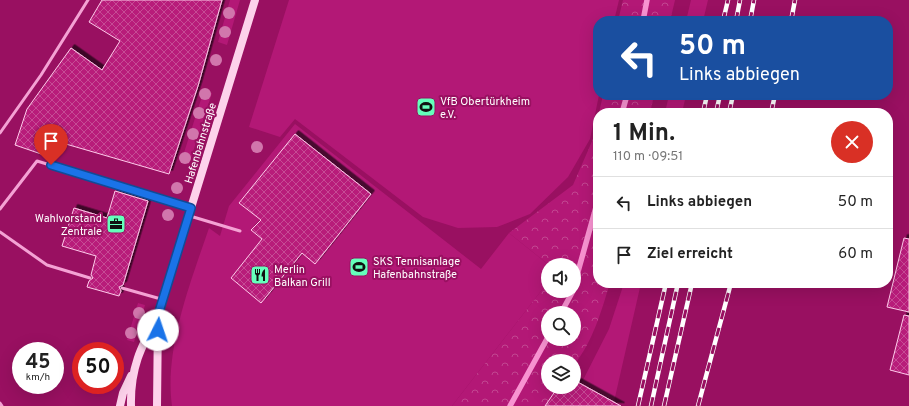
<!DOCTYPE html>
<html lang="de">
<meta charset="utf-8">
<style>
body{margin:0;font-family:Overpass,sans-serif;background:#f2f2f2;color:#222;height:100vh;display:flex;flex-direction:column;font-size:15px;white-space:nowrap}
*{box-sizing:border-box;margin:0}
p{font-size:13px;color:#767676}
.icon{flex:none;width:22px;height:22px;fill:none;stroke:currentColor;stroke-width:2;stroke-linecap:round;stroke-linejoin:round}
.map{position:relative;flex:1;overflow:hidden}
.side{position:absolute;left:593px;top:108px;width:300px;height:180px;display:flex;flex-direction:column;background:#fff;border-radius:16px;box-shadow:0 4px 16px #0002}
.side>*{flex:none}
.banner{position:absolute;left:593px;top:16px;width:300px;height:84px;border-radius:16px;box-shadow:0 4px 16px #0002;background:#1a4fa0;color:#fff;overflow:hidden}
.fabs{position:absolute;left:541px;top:258px;display:grid;gap:8px}
.fabs a{display:grid;place-items:center;width:40px;height:40px;border-radius:50%;background:#fff;box-shadow:0 4px 16px #0002;font-size:20px}
.speed{position:absolute;left:12px;top:342px;display:flex;gap:8px;font-size:20px;font-weight:700;text-align:center}
.speed>*{display:grid;place-content:center;width:52px;height:52px;border-radius:50%;background:#fff;box-shadow:0 4px 16px #0002;line-height:1}
.speed small{font-size:10px;font-weight:400}
.speed .limit{border:6px solid #d22;background:#fff;color:#111}
.pin{position:absolute;display:grid;place-items:center;width:34px;height:34px;color:#fff;margin:-41px -17px;border-radius:50% 50% 50% 0;rotate:-45deg;box-shadow:0 0 4px #0007}
.pin .icon{rotate:45deg}
.me{position:absolute;width:44px;margin:-22px;rotate:4deg;stroke-linejoin:round;filter:drop-shadow(0 0 3px #0008)}
.turn{display:flex;align-items:center;gap:14px;height:84px;padding:0 20px;font-size:18px}
.turn .icon{width:52px;height:52px;stroke-width:2.5}
.turn b{display:block;font-size:28px;line-height:34px}
.round{display:grid;place-items:center;flex:none;width:42px;height:42px;border-radius:21px;background:#f2f2f2}
.head{display:flex;align-items:center;justify-content:space-between;height:68px;padding:0 20px}
h1{font-size:24px;font-weight:700;line-height:30px}
ul{padding:0;list-style:none}
li{display:flex;align-items:center;gap:12px;height:52px;padding:0 20px;border-top:1px solid #e0e0e0}
li div{flex:1}
li b{display:block;font-size:15px}
li em{font-style:normal}
.map>svg:first-child{display:block}
</style>
<div class="map">
<svg width="909" height="406" viewBox="0 0 909 406">
<defs>
<pattern id="forest-crowns" width="20" height="18" patternUnits="userSpaceOnUse"><rect width="20" height="18" fill="#b31876"/><path d="M2 6a3 3 0 1 1 6 0M12 15a3 3 0 1 1 6 0" fill="none" stroke="#c24691"/></pattern>
<pattern id="building-cross-hatch" width="8" height="8" patternUnits="userSpaceOnUse"><rect width="8" height="8" fill="#b81e7a"/><path d="M0 0l8 8M0 8l8-8" fill="none" stroke="#c64b95"/></pattern>
<filter id="shadow"><feDropShadow dx="3.5" dy="-3.5" stdDeviation="0" flood-color="#0009"/></filter>
</defs>
<rect width="100%" height="100%" fill="#991061"/>
<path fill="#b31876" d="M 230,0 L 240,0 L 227,45 L 218,42 Z
M 289,0 L 619,0 L 614,21 L 598,21 L 599,95 L 590,139 L 568,177 L 530,214 L 497,227 L 458,228 L 423,217 L 295,119 L 280,137 L 249,127 Z
M 691,0 L 708,0 L 703,21 L 686,21 Z
M 204,90 L 212,93 L 189,164 L 181,162 Z
M 669,95 L 686,95 L 682,113 L 665,113 Z
M 295,124 L 481,269 L 509,233 L 549,265 L 548,282 L 452,406 L 172,406 C 164,349 191,281 209,228 L 220,236 L 229,206 Z
M 624,283 L 641,283 L 613,406 L 545,406 L 558,387 L 574,387 L 581,384 L 609,329 Z
M 138,303 L 145,305 L 134,342 L 127,340 Z"/>
<path fill="url(#forest-crowns)" fill-rule="evenodd" d="M 623,0 L 675,0 L 670,21 L 618,21 Z
M 603,95 L 654,95 L 650,113 L 599,113 Z
M 598,117 L 598,283 L 610,283 C 601,312 593,341 574,365 L 574,361 L 548,361 L 548,387 L 558,387 L 545,406 L 452,406 L 548,282 L 548,291 L 574,291 L 574,265 L 549,265 L 509,233 L 573,185 L 593,139 ZM 548,313 L 574,313 L 574,339 L 548,339 Z"/>
<g fill="none" stroke-linecap="round" stroke-linejoin="round">
<path stroke="#f893d1" stroke-width="5.5" d="M 643,21 L 647,0
M 622,113 L 627,95
M 574,286 L 598,200
M 561,313 L 573,291
M 510,406 L 548,337"/>
</g>
<path fill="url(#building-cross-hatch)" stroke="#fecaea" filter="url(#shadow)" d="M 102,0 L 222,0 L 198,86 L 169,174 L 52,140 L 47,156 L 15,145 L 27,109 L 71,48 L 102,70 L 120,41 L 89,22 Z
M 295,134 L 371,194 L 315,264 L 302,253 L 261,303 L 231,278 L 262,239 L 251,230 L 261,220 L 239,203 Z
M 115,191 L 148,201 L 123,285 L 119,287 L 121,291 L 119,296 L 87,287 L 89,281 L 93,278 L 91,275 L 96,256 L 62,246 L 74,208 L 107,218 Z
M 904,238 L 909,239 L 909,312 L 887,307 Z
M 904,315 L 909,316 L 909,375 L 890,370 Z
M 574,380 L 621,406 L 545,406 L 558,387 L 574,387 Z"/>
<g fill="none" stroke-linecap="round" stroke-linejoin="round">
<path stroke="#f4a2d4" stroke-width="3" d="M 0,133 L 41,75 L 88,0
M 0,209 L 37,161 L 191,208
M 190,216 L 240,231
M 0,232 L 47,265 L 90,278
M 122,288 L 161,299
M 0,403 L 2,406"/>
<path stroke="#fdd2eb" stroke-width="8" d="M 120,406 L 123,393 L 131,376
M 131,406 C 130,368 141,347 158,315 L 255,0
M 157,406 L 158,316"/>
<defs>
<path id="rail" d="M 723,21 L 728,0
M 736,21 L 740,0
M 750,21 L 754,0
M 791,21 L 795,0
M 703,113 L 707,95
M 716,113 L 720,95
M 729,113 L 733,95
M 771,113 L 775,95
M 638,406 L 666,283
M 651,406 L 678,283
M 664,406 L 692,283
M 698,406 L 731,283"/>
</defs>
<use href="#rail" stroke="#fff" stroke-width="4.5"/>
<use href="#rail" stroke="#991061" stroke-width="3" stroke-dasharray="9" stroke-linecap="butt"/>
</g>
<g fill="#d176ac">
<circle cx="229" cy="13" r="6"/>
<circle cx="225" cy="32" r="6"/>
<circle cx="216" cy="60" r="6"/>
<circle cx="205" cy="94" r="6"/>
<circle cx="199" cy="113" r="6"/>
<circle cx="193" cy="134" r="6"/>
<circle cx="257" cy="147" r="6"/>
<circle cx="185" cy="158" r="6"/>
<circle cx="177" cy="188" r="6"/>
<circle cx="168" cy="215" r="6"/>
<circle cx="139" cy="313" r="6"/>
<circle cx="131" cy="333" r="6"/>
</g>
<g fill="none" stroke-linecap="round" stroke-linejoin="round">
<defs>
<path id="route" d="M 51,165 L 191,208 L 158,315 L 158,330"/>
</defs>
<use href="#route" stroke="#114b97" stroke-width="10"/>
<use href="#route" stroke="#1a73e8" stroke-width="7"/>
</g>
<defs>
<symbol id="stadium-square" viewBox="-11 -11 22 22"><rect x="-9" y="-9" width="18" height="18" rx="4" fill="#65ffbb" stroke="#991061"/><path d="M0-5a6.5 5 0 1 0 0 10a6.5 5 0 1 0 0-10ZM-3.5-1.8h7v3.6h-7Z" fill="#111"/></symbol>
<symbol id="office-square" viewBox="-11 -11 22 22"><rect x="-9" y="-9" width="18" height="18" rx="4" fill="#65ffbb" stroke="#991061"/><path d="M-6-3h4V-5.5h4V-3h4V5H-6ZM-1-4.5V-3h2v-1.5ZM-6 0V1H6V0Z" fill="#111"/></symbol>
<symbol id="restaurant-square" viewBox="-11 -11 22 22"><rect x="-9" y="-9" width="18" height="18" rx="4" fill="#65ffbb" stroke="#991061"/><path d="M-5-6h1v4h1v-4h1v4h1v-4h1v5L-1.5 .5V6h-2V.5L-5-1ZM5-6V6H3V1.5H1.5Q1.5-4 5-6Z" fill="#111"/></symbol>
</defs>
<g fill-rule="evenodd">
<use href="#stadium-square" x="415" y="96" width="22" height="22"/>
<use href="#office-square" x="105" y="213" width="22" height="22"/>
<use href="#stadium-square" x="348" y="256" width="22" height="22"/>
<use href="#restaurant-square" x="249" y="264" width="22" height="22"/>
</g>
<g text-anchor="middle" stroke-width="4" stroke-linejoin="round" paint-order="stroke">
<g font-size="11" fill="#fff" stroke="#991061" text-anchor="start">
<text x="440" y="105">VfB Obertürkheim<tspan x="440" dy="13">e.V.</tspan></text>
<text x="102" y="222" text-anchor="end">Wahlvorstand<tspan x="102" dy="13">Zentrale</tspan></text>
<text x="373" y="265">SKS Tennisanlage<tspan x="373" dy="13">Hafenbahnstraße</tspan></text>
<text x="274" y="273">Merlin<tspan x="274" dy="13">Balkan Grill</tspan></text>
</g>
<g font-size="11" fill="#fff" stroke="#991061">
<text transform="translate(200 143) rotate(-73)" y="4">Hafenbahnstraße</text>
</g>
</g>
</svg>
<div class="fabs">
<a><svg class="icon" aria-label="sound" viewBox="0 0 24 24"><path d="M4 9h4l5-4v14l-5-4H4zM17 9q2 3 0 6"/></svg></a>
<a><svg class="icon" aria-label="search" viewBox="0 0 24 24"><circle cx="10" cy="10" r="6"/><path d="M15 15l6 6"/></svg></a>
<a><svg class="icon" aria-label="layers" viewBox="0 0 24 24"><path d="M12 4l9 5-9 5-9-5zM3 14l9 5 9-5"/></svg></a>
</div>
<div class="speed"><div>45<small>km/h</small></div><div class="limit">50</div></div>
<div class="pin" style="left:51px;top:165px;background:#d93025"><svg class="icon" aria-label="arrive" viewBox="0 0 24 24"><path d="M6 21V4h12l-3 4 3 4H6"/></svg></div>
<svg class="me" style="left:158px;top:330px" viewBox="-20 -20 40 40"><circle r="19" fill="#fff"/><path d="M0-13L10 11 0 6-10 11z" fill="#1a73e8"/></svg>
<div class="banner">
<div class="turn"><svg class="icon" aria-label="left" viewBox="0 0 24 24"><path d="M17 20v-9H6M10 6l-5 5 5 5"/></svg><div><b>50 m</b>Links abbiegen</div></div>
</div>
<section class="side">
<div class="head"><div><h1>1 Min.</h1><p>110 m · 09:51</p></div><a class="round" style="background:#d93025;color:#fff"><svg class="icon" aria-label="close" viewBox="0 0 24 24"><path d="M6 6l12 12M18 6L6 18"/></svg></a></div>
<ul>
<li><svg class="icon" aria-label="left" viewBox="0 0 24 24"><path d="M17 20v-9H6M10 6l-5 5 5 5"/></svg><div><b>Links abbiegen</b></div><em>50 m</em></li>
<li><svg class="icon" aria-label="arrive" viewBox="0 0 24 24"><path d="M6 21V4h12l-3 4 3 4H6"/></svg><div><b>Ziel erreicht</b></div><em>60 m</em></li>
</ul>
</section>
</div>
